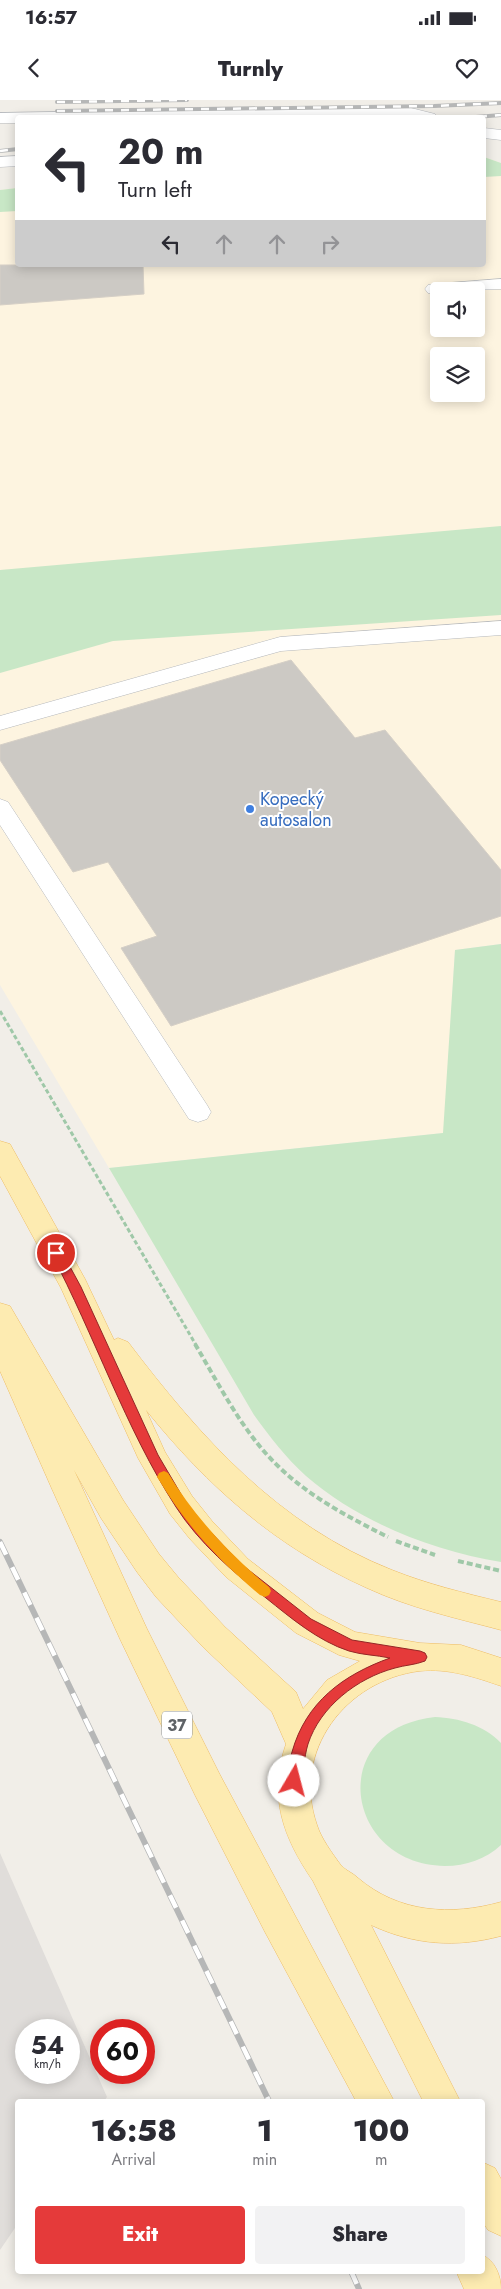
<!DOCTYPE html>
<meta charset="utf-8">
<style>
body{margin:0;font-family:Jost,sans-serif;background:#f2f2f3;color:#2b2b33;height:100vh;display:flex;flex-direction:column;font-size:19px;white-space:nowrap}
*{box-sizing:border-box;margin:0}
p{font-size:16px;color:#7c7c81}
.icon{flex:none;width:28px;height:28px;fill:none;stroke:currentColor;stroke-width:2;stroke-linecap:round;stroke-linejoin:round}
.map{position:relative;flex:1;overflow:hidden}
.side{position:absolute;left:15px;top:1999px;width:470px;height:175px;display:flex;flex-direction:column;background:#fff;border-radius:5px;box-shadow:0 2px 12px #0003}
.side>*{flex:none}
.guide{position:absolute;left:15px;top:15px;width:471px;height:152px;border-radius:5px;box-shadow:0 2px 12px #0003;background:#fff;color:#2b2b33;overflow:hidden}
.fabs{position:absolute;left:430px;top:182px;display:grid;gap:10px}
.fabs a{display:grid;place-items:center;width:55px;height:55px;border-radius:5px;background:#fff;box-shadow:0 2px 12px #0003;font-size:25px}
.speed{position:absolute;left:15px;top:1919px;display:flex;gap:10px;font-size:25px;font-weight:700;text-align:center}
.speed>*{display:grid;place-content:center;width:65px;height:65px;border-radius:50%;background:#fff;box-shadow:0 2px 12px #0003;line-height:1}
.speed small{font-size:12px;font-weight:400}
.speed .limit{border:8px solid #d22;background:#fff;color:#111}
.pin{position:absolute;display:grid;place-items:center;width:42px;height:42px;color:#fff;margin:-21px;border:2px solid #fff;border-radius:50%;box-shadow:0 1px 5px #0007}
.me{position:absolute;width:55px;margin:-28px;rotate:8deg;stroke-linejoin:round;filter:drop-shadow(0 0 4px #0008)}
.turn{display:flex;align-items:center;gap:18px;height:105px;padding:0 20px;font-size:22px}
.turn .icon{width:65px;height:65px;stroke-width:2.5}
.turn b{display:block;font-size:35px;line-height:42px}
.lanes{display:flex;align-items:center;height:48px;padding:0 20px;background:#0003;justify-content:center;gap:25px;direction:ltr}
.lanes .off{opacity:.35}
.eta{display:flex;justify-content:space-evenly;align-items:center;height:85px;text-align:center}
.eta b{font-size:30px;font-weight:800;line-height:35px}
.cta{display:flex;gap:10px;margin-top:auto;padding:10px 20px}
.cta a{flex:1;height:58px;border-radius:5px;background:#e53a3a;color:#fff;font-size:20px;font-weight:800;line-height:58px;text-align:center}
.cta a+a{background:#f2f2f3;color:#2b2b33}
.status{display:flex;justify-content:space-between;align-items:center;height:35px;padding:0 25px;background:#fff;direction:ltr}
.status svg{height:14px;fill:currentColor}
header{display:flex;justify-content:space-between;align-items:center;height:65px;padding:0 20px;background:#fff;font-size:22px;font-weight:800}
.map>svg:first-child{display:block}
</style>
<div class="status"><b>16:57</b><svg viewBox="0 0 49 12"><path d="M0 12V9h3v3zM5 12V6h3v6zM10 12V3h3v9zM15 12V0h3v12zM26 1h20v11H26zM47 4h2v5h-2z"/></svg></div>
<header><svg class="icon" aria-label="back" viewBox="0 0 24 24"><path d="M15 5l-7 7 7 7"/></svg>Turnly<svg class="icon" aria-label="heart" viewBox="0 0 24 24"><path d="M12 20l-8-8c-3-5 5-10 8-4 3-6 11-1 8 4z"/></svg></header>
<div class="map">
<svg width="501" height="2189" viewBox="0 0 501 2189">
<rect width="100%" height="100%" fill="#f1eee8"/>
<path fill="#fdf4e0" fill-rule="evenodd" d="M 484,57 L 501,63 L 501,844 L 455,850 L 444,1033 L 109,1068 L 0,885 L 0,90 L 17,88 L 18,165 L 484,165 ZM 439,191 L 476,191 L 476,229 L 439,229 ZM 439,256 L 476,256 L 476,294 L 439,294 Z"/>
<path fill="#e0ddda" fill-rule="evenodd" d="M 0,1753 L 107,1997 L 104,2001 L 18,2001 L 17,2125 L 0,2150 ZM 26,1930 L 69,1930 L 69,1972 L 26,1972 Z"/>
<path fill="#c8e7c6" d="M 484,57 L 501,63 L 501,76 L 484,77 Z
M 17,88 L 17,111 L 0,112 L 0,90 Z
M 501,426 L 501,515 L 113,541 L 0,573 L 0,470 Z
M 501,844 L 501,1462 C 433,1451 359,1422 306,1376 C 286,1358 270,1337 254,1315 L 109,1068 L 443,1033 L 455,850 Z
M 435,1617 C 459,1618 484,1625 501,1643 L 501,1745 C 486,1759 466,1766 445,1766 C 345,1765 324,1629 435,1617 Z"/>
<path fill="#ccc9c4" stroke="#d5cfc6" d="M 0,165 L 143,165 L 144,194 L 0,205 Z
M 291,560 L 355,638 L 385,630 L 501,770 L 501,816 L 171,926 L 121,848 L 157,836 L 108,762 L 73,772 L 0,660 L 0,645 Z"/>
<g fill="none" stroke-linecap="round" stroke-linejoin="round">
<defs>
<path id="minor" d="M 390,6 L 407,7 L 435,14 L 437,18 L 18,18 L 18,23 L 0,23 L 0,13 Z
M 484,28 L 501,30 L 501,40 L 484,38 Z
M 18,56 L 18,66 L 0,67 L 0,57 Z
M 501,179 L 501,189 L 439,191 L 439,194 L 428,193 L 425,189 L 428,185 L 434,184 Z
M 501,521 L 501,535 L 281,551 L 0,630 L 0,616 L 280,537 Z
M 0,699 L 8,702 L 207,1005 L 211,1012 L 207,1019 L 198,1022 L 189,1019 L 0,725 Z"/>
<path id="major" d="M 0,1041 L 10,1044 L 85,1179 L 114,1240 L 118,1238 L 128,1242 C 200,1337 278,1425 392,1470 C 427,1484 464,1493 501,1502 L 501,1530 C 456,1518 410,1508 367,1488 C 276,1447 208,1387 146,1310 L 165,1352 L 192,1396 L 212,1421 L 248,1459 L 318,1513 L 355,1532 L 420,1543 L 461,1545 L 501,1558 L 501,1586 C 475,1577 448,1568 420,1571 C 346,1580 291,1651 317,1725 C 321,1738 332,1753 340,1764 C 343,1769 353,1773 358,1778 C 399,1813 451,1816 501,1802 L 501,1836 C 456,1848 414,1845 371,1825 L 460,2001 L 423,2001 L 313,1781 C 283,1737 268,1697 286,1644 L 272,1612 L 203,1547 L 156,1497 L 137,1472 L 101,1418 L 74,1370 L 147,1529 L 219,1673 L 394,2001 L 356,2001 L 265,1832 L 195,1695 L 120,1539 L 52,1389 L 0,1271 L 0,1203 L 10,1206 L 123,1400 L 159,1454 L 178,1477 L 225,1527 L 296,1592 L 303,1609 L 327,1580 L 360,1561 L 339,1555 L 296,1533 L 226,1477 L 190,1439 L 170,1414 L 138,1358 L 61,1188 L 0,1076 Z
M 482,2062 L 495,2068 L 501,2079 L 501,2136 L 488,2130 L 482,2121 Z
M 482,2155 C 495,2160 501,2176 501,2189 L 464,2189 L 456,2171 L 482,2171 Z"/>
</defs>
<use href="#minor" stroke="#b5b8bc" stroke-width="1"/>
<use href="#major" stroke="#eebc64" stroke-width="1"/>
<path stroke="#9fc8a8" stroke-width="3" stroke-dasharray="4.5 2.5" stroke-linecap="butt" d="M 0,911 L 196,1245"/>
<path stroke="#9fc8a8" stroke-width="4" stroke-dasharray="6 3" stroke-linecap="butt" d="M 195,1244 C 220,1286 243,1333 279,1367 C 310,1397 350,1418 388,1437
M 396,1441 L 435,1455
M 458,1461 L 501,1471"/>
<use href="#minor" fill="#fff" fill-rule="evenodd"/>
<use href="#major" fill="#fdebb1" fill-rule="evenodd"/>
<defs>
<path id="rail-far1" d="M 57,2 L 187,0
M 57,11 L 434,6 L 501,3
M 463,18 L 501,15
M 0,51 L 18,49"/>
<path id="rail" d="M 0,1442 L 269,2001
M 351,2171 L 359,2189"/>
</defs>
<use href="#rail-far1" stroke="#b6b7b7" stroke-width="4"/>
<use href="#rail" stroke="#b6b7b7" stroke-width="6"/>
<use href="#rail-far1" stroke="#fff" stroke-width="2.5" stroke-dasharray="8" stroke-linecap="butt"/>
<use href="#rail" stroke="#fff" stroke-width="4.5" stroke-dasharray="14" stroke-linecap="butt"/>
</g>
<path fill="#e53a3a" stroke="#952626" d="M 56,1148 L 61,1150 L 81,1187 L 158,1355 L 185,1401 L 205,1426 L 241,1464 L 311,1519 L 352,1540 L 420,1551 L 425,1553 L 427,1557 L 425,1561 C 415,1565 405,1565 395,1568 C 357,1578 320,1607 308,1644 C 304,1657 303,1676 299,1686 L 294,1687 L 289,1686 C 285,1675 289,1663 292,1652 C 306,1602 343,1575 390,1558 C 376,1555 362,1555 349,1551 C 318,1541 291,1518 266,1498 C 233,1472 199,1443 176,1407 C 125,1328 95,1236 51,1153 Z"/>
<path fill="#f59e0b" d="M 164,1371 L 168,1373 C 195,1417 229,1454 269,1487 L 271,1491 L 269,1495 L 265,1497 L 260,1495 C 220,1462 186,1425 159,1380 L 157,1377 L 159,1373 Z"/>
<circle fill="#3f7fe0" stroke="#fff" stroke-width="2" cx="250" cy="709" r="5"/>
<g text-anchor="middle" stroke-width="4" stroke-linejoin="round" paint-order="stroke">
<rect fill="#fff" stroke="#8f9295" stroke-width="1" x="162" y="1611.5" width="30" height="27" rx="4"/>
<g font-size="16" font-weight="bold" fill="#5f6367">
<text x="177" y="1631">37</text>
</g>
<g font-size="18" fill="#366cbe" stroke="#fff" text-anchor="start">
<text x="260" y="705">Kopecký<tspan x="260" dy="21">autosalon</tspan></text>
</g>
</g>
</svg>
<div class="fabs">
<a><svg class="icon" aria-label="sound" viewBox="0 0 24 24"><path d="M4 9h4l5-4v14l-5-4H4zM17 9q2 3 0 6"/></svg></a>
<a><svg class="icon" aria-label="layers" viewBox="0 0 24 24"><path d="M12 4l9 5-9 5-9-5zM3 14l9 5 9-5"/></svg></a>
</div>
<div class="speed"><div>54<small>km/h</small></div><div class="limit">60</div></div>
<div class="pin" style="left:56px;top:1153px;background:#d93025"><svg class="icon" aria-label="arrive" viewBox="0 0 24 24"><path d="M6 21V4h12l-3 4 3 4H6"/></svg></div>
<svg class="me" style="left:294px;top:1681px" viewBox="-20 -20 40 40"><circle r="19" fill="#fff"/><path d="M0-13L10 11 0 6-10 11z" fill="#e53a3a"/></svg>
<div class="guide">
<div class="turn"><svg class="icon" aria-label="left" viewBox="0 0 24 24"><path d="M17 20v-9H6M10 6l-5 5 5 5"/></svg><div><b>20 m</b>Turn left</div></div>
<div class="lanes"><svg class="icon" aria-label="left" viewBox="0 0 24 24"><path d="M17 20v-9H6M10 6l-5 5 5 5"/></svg><svg class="icon off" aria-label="ahead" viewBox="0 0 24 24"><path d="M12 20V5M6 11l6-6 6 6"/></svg><svg class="icon off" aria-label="ahead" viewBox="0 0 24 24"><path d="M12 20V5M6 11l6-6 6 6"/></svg><svg class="icon off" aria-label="right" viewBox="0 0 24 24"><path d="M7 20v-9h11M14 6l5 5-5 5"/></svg></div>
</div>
<section class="side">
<div class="eta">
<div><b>16:58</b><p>Arrival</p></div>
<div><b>1</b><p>min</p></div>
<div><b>100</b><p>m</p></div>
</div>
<div class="cta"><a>Exit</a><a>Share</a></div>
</section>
</div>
